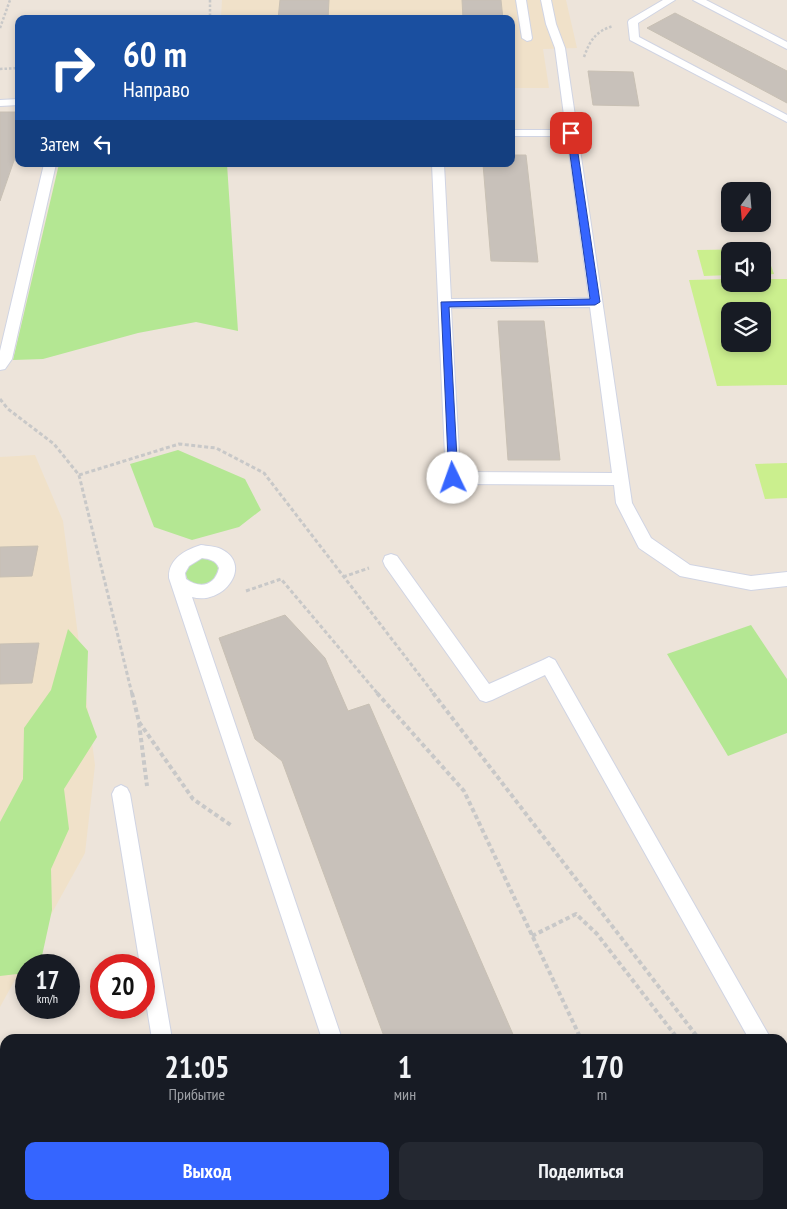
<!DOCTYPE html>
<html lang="ru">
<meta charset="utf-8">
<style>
body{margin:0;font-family:"PT Sans Narrow",sans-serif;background:#242831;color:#f1f3f6;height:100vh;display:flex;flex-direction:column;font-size:19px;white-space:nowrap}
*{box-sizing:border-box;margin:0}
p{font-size:16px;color:#9ea1a6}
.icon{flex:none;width:28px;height:28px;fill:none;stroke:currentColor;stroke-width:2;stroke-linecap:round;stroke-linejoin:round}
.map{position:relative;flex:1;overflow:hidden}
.sheet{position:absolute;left:0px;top:1034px;width:788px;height:176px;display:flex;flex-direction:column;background:#171b24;border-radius:15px 15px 0 0;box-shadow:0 2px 8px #0003}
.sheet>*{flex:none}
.banner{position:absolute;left:15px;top:15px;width:500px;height:152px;border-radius:10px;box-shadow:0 2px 8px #0003;background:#1a4fa0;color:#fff;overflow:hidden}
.needle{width:32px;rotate:196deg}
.fabs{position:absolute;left:721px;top:182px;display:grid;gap:10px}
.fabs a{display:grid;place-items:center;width:50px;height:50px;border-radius:10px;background:#171b24;box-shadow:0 2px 8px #0003;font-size:25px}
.speed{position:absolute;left:15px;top:954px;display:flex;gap:10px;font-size:25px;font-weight:700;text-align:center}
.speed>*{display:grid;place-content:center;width:65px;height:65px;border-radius:50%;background:#171b24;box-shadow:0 2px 8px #0003;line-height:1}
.speed small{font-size:12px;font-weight:400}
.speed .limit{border:8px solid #d22;background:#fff;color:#111}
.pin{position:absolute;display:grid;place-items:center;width:42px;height:42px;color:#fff;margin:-21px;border-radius:10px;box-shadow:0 2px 8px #0006}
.me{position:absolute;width:55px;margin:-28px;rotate:357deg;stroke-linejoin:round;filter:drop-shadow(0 0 4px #0008)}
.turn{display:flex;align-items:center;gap:18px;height:105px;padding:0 25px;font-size:22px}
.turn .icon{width:65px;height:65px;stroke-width:2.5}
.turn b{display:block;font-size:35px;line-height:42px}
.then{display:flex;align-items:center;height:48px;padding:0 25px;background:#0003;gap:10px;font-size:19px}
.eta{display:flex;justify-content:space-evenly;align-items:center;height:85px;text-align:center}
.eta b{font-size:30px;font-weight:700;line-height:35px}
.primary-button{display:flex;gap:10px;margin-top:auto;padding:10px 25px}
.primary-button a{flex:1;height:58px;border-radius:10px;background:#3565ff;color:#fff;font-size:20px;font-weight:700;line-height:58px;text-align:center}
.primary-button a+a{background:#242831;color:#f1f3f6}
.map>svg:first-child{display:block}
</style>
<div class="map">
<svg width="787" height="1209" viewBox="0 0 787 1209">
<rect width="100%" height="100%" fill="#ede4da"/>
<path fill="#f0e1c9" d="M 222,0 L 566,0 L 577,48 L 543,49 L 549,88 L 511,88 L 511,19 L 221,19 Z
M 35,455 L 63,521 L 95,765 L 85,853 L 0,1007 L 0,457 Z"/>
<path fill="#b4e793" d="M 59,164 L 227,164 L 238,331 L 196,322 L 138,333 L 43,359 L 13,360 Z
M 178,450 L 245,479 L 261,510 L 239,527 L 192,540 L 154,527 L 130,464 Z
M 197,557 L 214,559 C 232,584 185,598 185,569 Z
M 751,625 L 787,679 L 787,733 L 728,756 L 667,654 Z
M 68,629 L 88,651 L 86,707 L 97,737 L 64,789 L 69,829 L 51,869 L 52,910 L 40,965 L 26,965 L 26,973 L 0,976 L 0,822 L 23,779 L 24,728 L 51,690 Z"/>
<path fill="#cbef8e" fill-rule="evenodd" d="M 765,249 L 774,274 L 763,275 L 762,251 L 730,251 L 730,275 L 704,276 L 697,250 Z
M 730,279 L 730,284 L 762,284 L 763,279 L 787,279 L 787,385 L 717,386 L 689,280 ZM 730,311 L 762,311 L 762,344 L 730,344 Z
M 787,463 L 787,498 L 765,499 L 755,464 Z"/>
<path fill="#c8c1ba" stroke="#c8c0b4" d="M 280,0 L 329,0 L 328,19 L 278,19 Z
M 462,0 L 501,0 L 503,19 L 463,19 Z
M 675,13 L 787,71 L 787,103 L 647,28 Z
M 588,71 L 633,72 L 639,106 L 593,105 Z
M 0,112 L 19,112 L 19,146 L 0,201 Z
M 511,155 L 526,155 L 538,262 L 491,261 L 483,164 L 511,164 Z
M 498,321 L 544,321 L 560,460 L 508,460 Z
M 38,546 L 32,576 L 0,577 L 0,547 Z
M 285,615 L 325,658 L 348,711 L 369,704 L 515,1039 L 385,1039 L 282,761 L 255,739 L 219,638 Z
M 39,643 L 32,683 L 0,684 L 0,644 Z
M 132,1205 L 206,1205 L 209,1209 L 128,1209 Z
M 445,1205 L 587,1205 L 589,1209 L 447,1209 Z"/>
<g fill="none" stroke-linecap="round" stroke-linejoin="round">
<defs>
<path id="lane" d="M 516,0 L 526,0 L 532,38 L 531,40 L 527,41 L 522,38 Z
M 541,0 L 551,0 L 556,24 L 565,48 L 632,503 L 651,538 L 690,565 L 751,576 L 787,572 L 787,586 L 751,590 L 680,576 L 639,548 L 616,503 L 614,485 L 453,484 L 448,482 L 446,478 L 432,164 L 444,164 L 451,299 L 589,298 L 567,136 L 511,136 L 511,130 L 566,130 L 555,48 L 546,24 ZM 590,307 L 612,473 L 460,472 L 451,308 Z
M 663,0 L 675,0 L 638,23 L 639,37 L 787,115 L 787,122 L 630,40 L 628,22 L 629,20 Z
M 693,0 L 706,0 L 787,42 L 787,49 Z
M 19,99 L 19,105 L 0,106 L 0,100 Z
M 44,164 L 56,164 L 12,359 L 5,369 L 0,370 L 0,351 Z
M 201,545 C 207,546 215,546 221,549 C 254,565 223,606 192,597 L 342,1039 L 322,1039 L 169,578 C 168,559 185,550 201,545 ZM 202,558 C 209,559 216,560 219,568 C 215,586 200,589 186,579 L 185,573 L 189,566 Z
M 391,554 L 397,556 L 489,684 L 543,660 L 549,657 L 555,660 L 771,1039 L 749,1039 L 545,675 L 492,700 L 486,702 L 480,700 L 385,566 L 383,561 L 385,556 Z
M 121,785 L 127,788 L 130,794 L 172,1039 L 152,1039 L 144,990 L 144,965 L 140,965 L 112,794 L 115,788 Z
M 782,1066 L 787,1068 L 787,1095 L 782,1093 Z
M 32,1205 L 56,1205 L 55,1209 L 31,1209 Z
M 267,1205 L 291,1205 L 292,1209 L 268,1209 Z
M 378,1205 L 400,1205 L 401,1209 L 379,1209 Z"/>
</defs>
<use href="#lane" stroke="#d0d4e3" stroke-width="2"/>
<path stroke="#c8c8c8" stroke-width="2.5" stroke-dasharray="2.5 2" stroke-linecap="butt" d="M 210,0 L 210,19
M 0,28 L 10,0
M 584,57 C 590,40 596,31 613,26
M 0,69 L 19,68"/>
<path stroke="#c8c8c8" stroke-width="3" stroke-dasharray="4 2.5" stroke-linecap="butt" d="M 0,399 L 8,409 L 54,444 L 79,475 L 132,694
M 79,475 L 179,444 L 216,448 L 264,473 L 434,694
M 343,577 L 369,568
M 246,591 L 281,579 L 378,694"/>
<path stroke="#c8c8c8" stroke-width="4" stroke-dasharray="4.5 3" stroke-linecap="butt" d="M 132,693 L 139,722 L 193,799 L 232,826
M 377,693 L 464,791 L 581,1039
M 433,693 L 699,1039
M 139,723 L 147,786
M 532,936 L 576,914 L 597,934 L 678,1039
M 782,1140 L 787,1146
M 659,1205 L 661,1209"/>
<use href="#lane" fill="#fff" fill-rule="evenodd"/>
</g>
<path fill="#3565ff" stroke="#2242a6" d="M 571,130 L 575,133 L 600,302 L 595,305 L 449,307 L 458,478 L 457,481 L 449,481 L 441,302 L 590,299 L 567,133 Z"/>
</svg>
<div class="fabs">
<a><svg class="needle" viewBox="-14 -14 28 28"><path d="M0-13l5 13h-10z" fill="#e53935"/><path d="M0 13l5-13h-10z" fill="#9ea1a6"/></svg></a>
<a><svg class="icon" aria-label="sound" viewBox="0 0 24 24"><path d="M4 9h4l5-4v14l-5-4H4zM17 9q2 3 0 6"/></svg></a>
<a><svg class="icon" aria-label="layers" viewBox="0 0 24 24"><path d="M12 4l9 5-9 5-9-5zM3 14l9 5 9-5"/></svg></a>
</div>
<div class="speed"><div>17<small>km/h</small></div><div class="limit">20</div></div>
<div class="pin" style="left:571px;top:133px;background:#d93025"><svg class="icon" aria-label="arrive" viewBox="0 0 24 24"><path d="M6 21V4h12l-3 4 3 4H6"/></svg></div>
<svg class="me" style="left:453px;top:478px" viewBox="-20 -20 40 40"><circle r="19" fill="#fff"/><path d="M0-13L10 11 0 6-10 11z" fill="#3565ff"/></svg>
<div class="banner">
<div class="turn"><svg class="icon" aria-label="right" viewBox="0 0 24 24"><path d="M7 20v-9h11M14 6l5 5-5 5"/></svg><div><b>60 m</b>Направо</div></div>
<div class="then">Затем<svg class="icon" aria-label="left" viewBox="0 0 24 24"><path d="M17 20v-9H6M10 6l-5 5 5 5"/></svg></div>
</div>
<section class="sheet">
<div class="eta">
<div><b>21:05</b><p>Прибытие</p></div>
<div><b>1</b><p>мин</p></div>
<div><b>170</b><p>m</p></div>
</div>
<div class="primary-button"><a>Выход</a><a>Поделиться</a></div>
</section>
</div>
